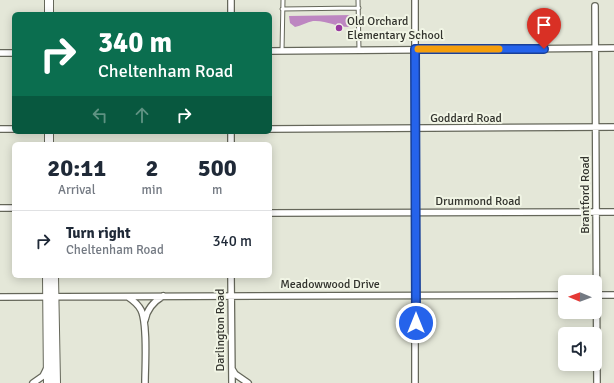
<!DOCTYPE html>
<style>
body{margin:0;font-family:Signika,sans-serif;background:#f6f6f7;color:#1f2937;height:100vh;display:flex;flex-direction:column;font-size:15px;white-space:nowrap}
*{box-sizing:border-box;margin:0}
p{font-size:13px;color:#747a83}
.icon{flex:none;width:22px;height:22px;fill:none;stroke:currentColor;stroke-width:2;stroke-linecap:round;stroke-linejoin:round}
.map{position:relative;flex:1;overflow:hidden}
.panel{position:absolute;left:12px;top:142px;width:260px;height:136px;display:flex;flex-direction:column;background:#fff;border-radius:6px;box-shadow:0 2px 10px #0003}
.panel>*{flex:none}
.guide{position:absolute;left:12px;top:12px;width:260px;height:122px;border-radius:6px;box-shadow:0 2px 10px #0003;background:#0b6e4f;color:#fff;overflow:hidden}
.needle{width:26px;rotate:271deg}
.buttons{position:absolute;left:558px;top:275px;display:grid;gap:8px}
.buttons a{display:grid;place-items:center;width:44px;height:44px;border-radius:6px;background:#fff;box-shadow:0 2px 10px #0003;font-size:20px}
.pin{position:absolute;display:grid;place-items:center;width:34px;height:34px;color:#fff;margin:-41px -17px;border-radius:50% 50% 50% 0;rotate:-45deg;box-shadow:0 0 4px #0007}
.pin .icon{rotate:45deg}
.me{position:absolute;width:44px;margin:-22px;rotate:0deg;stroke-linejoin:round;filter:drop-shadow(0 0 3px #0008)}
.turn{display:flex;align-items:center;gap:14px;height:84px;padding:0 20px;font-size:18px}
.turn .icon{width:52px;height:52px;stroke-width:2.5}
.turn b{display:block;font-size:28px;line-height:34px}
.lanes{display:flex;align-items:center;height:38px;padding:0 20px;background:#0003;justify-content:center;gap:20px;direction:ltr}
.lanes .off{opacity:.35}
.eta{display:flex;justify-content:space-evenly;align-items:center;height:68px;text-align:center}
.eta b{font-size:24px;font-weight:700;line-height:28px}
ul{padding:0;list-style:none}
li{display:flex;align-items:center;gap:12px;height:60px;padding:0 20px;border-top:1px solid #e0e1e3}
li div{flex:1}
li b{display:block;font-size:15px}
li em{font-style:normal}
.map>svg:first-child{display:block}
</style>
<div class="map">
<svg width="614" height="383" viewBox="0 0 614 383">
<rect width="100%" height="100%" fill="#e4e7d8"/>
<path fill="#bd86c1" d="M 352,15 L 352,20 L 349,27 C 337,27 326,20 313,21 C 307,22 301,26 295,27 L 290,23 L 289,16 Z"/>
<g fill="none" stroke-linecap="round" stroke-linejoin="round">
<defs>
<path id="lane" d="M 358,0 L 359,50
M 282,9 L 359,8
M 282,51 L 283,0"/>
<path id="street" d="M 231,0 L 231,14
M 415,0 L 415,383
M 595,6 L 597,383
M 270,51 L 614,48
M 0,53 L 14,53
M 0,129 L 14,129
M 270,129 L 614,127
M 231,132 L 231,144
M 0,208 L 14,208
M 270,213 L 614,212
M 231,276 L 232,383
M 595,295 L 614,295
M 0,297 L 565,295
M 128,297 C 134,301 138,304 141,310 C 148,324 145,366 145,383
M 145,320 C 147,309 153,302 163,296
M 232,369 L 235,374 L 248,383
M 33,383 L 43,376 L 47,368"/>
<path id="secondary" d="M 49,14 L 49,0
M 49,132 L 49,144
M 47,276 L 48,383
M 54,276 L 56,383"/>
</defs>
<use href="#lane" stroke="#65675a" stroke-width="5"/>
<use href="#street" stroke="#65675a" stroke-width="8"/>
<use href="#secondary" stroke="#65675a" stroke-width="10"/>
<use href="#lane" stroke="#fff" stroke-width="3"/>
<use href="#street" stroke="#fff" stroke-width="5.5"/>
<use href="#secondary" stroke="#fff" stroke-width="8"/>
</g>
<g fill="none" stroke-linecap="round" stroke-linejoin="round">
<defs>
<path id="route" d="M 416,323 L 415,49 L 544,49"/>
</defs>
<use href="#route" stroke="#184099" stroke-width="10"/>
<use href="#route" stroke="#2563eb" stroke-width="7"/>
<path stroke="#f59e0b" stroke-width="7" d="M 418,49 L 499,49"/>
</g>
<circle fill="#9838a0" stroke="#f1f5e5" stroke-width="1.5" cx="339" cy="28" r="4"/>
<g text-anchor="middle" stroke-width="4" stroke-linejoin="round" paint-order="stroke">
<g font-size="12" fill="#32332d" stroke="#f1f5e5" text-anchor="start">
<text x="347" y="25">Old Orchard<tspan x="347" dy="14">Elementary School</tspan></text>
</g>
<g font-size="12" fill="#32332d" stroke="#f1f5e5">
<text x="466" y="122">Goddard Road</text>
<text transform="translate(585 195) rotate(-90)" y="4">Brantford Road</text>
<text x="478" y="205">Drummond Road</text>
<text x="330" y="288">Meadowwood Drive</text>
<text transform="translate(220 330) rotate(-90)" y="4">Darlington Road</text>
</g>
</g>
</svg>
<div class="buttons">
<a><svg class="needle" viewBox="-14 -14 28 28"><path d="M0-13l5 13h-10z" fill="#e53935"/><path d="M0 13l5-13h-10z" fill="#747a83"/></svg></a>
<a><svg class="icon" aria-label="sound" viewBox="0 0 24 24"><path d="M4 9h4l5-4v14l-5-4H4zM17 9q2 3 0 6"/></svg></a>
</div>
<div class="pin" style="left:544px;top:49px;background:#d93025"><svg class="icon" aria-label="arrive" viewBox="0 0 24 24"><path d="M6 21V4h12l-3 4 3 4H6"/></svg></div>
<svg class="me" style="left:416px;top:323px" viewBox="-20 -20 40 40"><circle r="17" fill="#2563eb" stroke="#fff" stroke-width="3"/><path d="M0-11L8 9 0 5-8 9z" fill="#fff"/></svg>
<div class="guide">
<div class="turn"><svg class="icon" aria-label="right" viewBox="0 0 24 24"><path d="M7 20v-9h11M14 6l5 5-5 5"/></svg><div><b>340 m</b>Cheltenham Road</div></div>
<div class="lanes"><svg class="icon off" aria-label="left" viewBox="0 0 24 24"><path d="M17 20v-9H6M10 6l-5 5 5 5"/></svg><svg class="icon off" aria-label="ahead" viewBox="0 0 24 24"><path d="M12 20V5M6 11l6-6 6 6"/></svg><svg class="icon" aria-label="right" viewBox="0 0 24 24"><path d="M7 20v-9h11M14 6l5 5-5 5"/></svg></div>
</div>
<section class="panel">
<div class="eta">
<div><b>20:11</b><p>Arrival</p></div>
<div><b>2</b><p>min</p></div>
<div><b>500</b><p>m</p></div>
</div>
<ul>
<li><svg class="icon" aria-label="right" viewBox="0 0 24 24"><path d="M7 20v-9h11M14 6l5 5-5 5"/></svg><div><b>Turn right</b><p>Cheltenham Road</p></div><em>340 m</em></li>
</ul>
</section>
</div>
